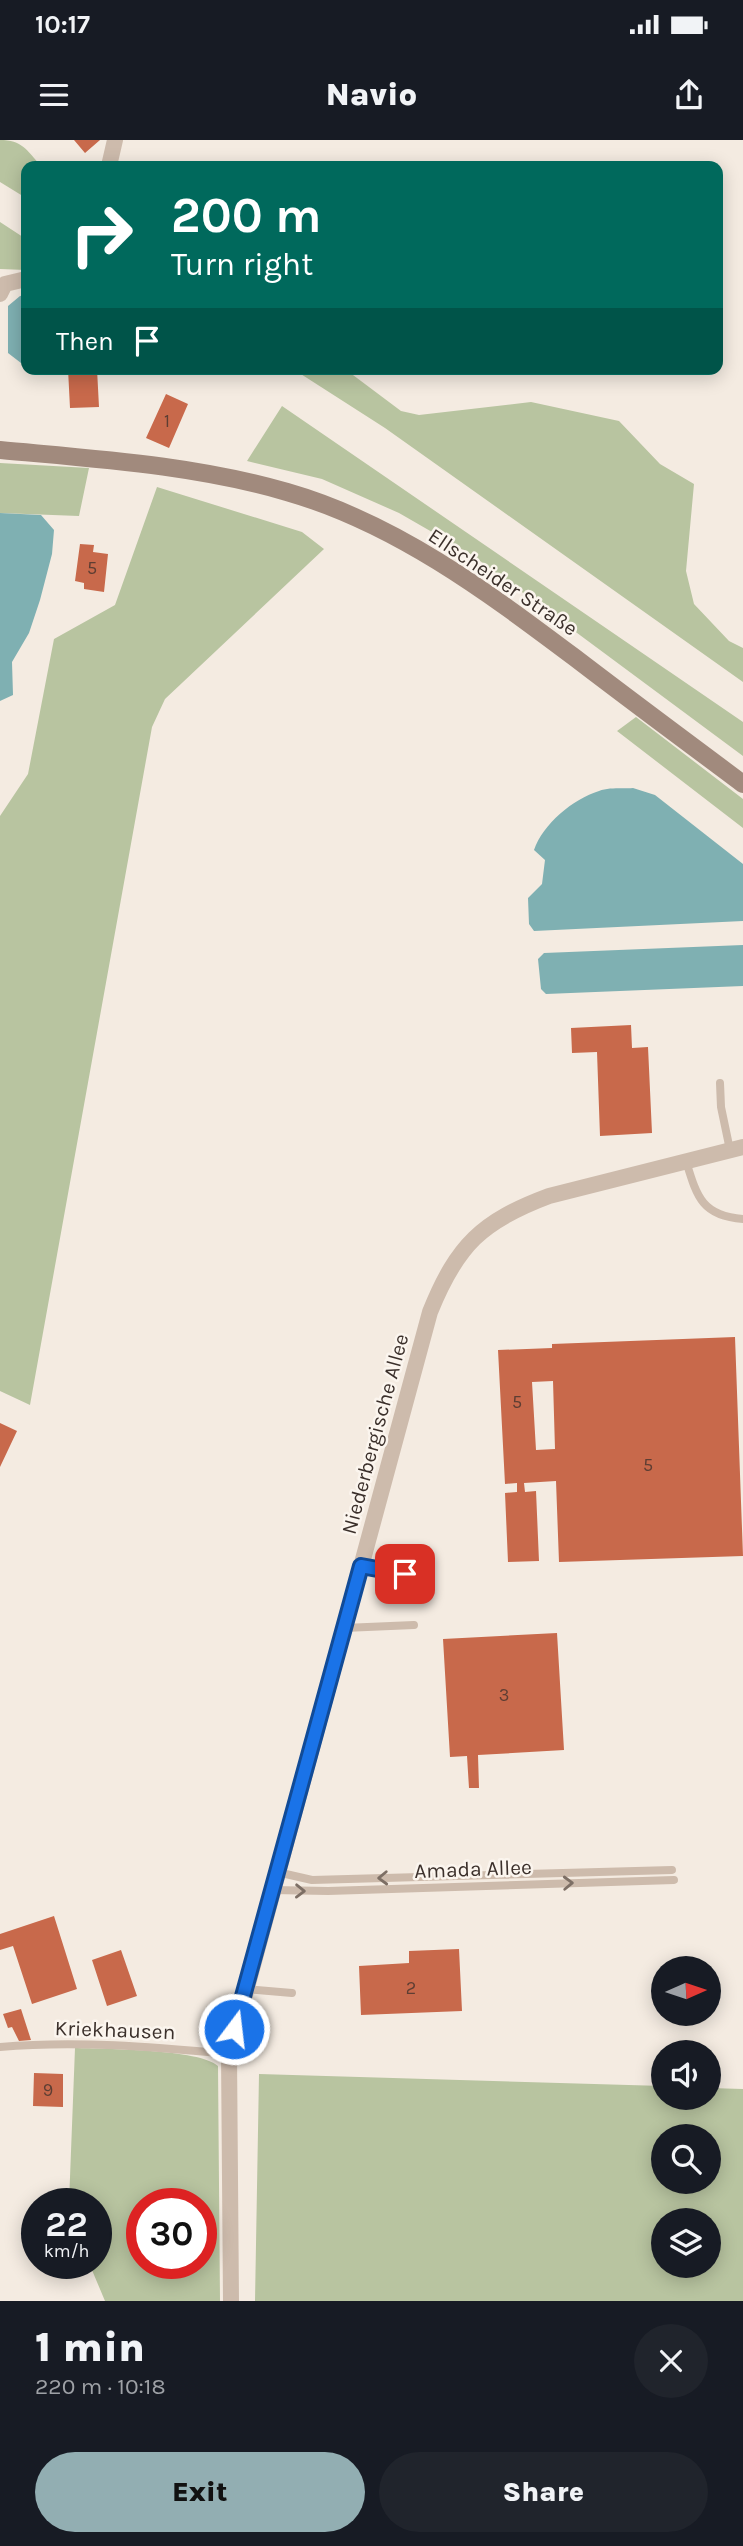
<!DOCTYPE html>
<meta charset="utf-8">
<style>
body{margin:0;font-family:Karla,sans-serif;background:#20242c;color:#f1f3f6;height:100vh;display:flex;flex-direction:column;font-size:26px;white-space:nowrap}
*{box-sizing:border-box;margin:0}
p{font-size:23px;color:#9ea1a6}
.icon{flex:none;width:38px;height:38px;fill:none;stroke:currentColor;stroke-width:2;stroke-linecap:round;stroke-linejoin:round}
.map{position:relative;height:2161px;overflow:hidden}
.drawer{display:flex;flex-direction:column;background:#171b24;flex:1}
.drawer>*{flex:none}
.banner{position:absolute;left:21px;top:21px;width:702px;height:214px;border-radius:14px;box-shadow:0 4px 18px #0003;background:#00695c;color:#fff;overflow:hidden}
.needle{width:46px;rotate:87deg}
.fabs{position:absolute;left:651px;top:1816px;display:grid;gap:14px}
.fabs a{display:grid;place-items:center;width:70px;height:70px;border-radius:50%;background:#171b24;box-shadow:0 4px 18px #0003;font-size:35px}
.speed{position:absolute;left:21px;top:2048px;display:flex;gap:14px;font-size:35px;font-weight:700;text-align:center}
.speed>*{display:grid;place-content:center;width:91px;height:91px;border-radius:50%;background:#171b24;box-shadow:0 4px 18px #0003;line-height:1}
.speed small{font-size:18px;font-weight:400}
.speed .limit{border:10px solid #d22;background:#fff;color:#111}
.pin{position:absolute;display:grid;place-items:center;width:60px;height:60px;color:#fff;margin:-30px;border-radius:14px;box-shadow:0 4px 10px #0006}
.me{position:absolute;width:77px;margin:-38px;rotate:15deg;stroke-linejoin:round;filter:drop-shadow(0 0 5px #0008)}
.turn{display:flex;align-items:center;gap:24px;height:147px;padding:0 35px;font-size:32px}
.turn .icon{width:91px;height:91px;stroke-width:2.5}
.turn b{display:block;font-size:49px;line-height:60px}
.then{display:flex;align-items:center;height:66px;padding:0 35px;background:#0003;gap:14px;font-size:26px}
.round{display:grid;place-items:center;flex:none;width:74px;height:74px;border-radius:37px;background:#20242c}
.head{display:flex;align-items:center;justify-content:space-between;height:119px;padding:0 35px}
h1{font-size:42px;font-weight:800;line-height:52px}
.button{display:flex;gap:14px;margin-top:auto;padding:14px 35px}
.button a{flex:1;height:80px;border-radius:42px;background:#92aeb2;color:#111;font-size:28px;font-weight:800;line-height:80px;text-align:center}
.button a+a{background:#20242c;color:#f1f3f6}
.status{display:flex;justify-content:space-between;align-items:center;height:49px;padding:0 35px;background:#171b24;direction:ltr}
.status svg{height:19px;fill:currentColor}
header{display:flex;justify-content:space-between;align-items:center;height:91px;padding:0 35px;background:#171b24;font-size:32px;font-weight:800}
.map>svg:first-child{display:block}
</style>
<div class="status"><b>10:17</b><svg viewBox="0 0 49 12"><path d="M0 12V9h3v3zM5 12V6h3v6zM10 12V3h3v9zM15 12V0h3v12zM26 1h20v11H26zM47 4h2v5h-2z"/></svg></div>
<header><svg class="icon" aria-label="menu" viewBox="0 0 24 24"><path d="M4 6h16M4 12h16M4 18h16"/></svg>Navio<svg class="icon" aria-label="share" viewBox="0 0 24 24"><path d="M12 15V3M7 8l5-5 5 5M5 13v7h14v-7"/></svg></header>
<div class="map">
<svg width="743" height="2161" viewBox="0 0 743 2161">
<rect width="100%" height="100%" fill="#f4ebe1"/>
<path fill="#b8c4a0" fill-rule="evenodd" d="M 0,0 C 22,0 27,10 41,26 L 26,26 L 26,58 L 0,42 Z
M 0,82 L 26,99 L 26,130 L 0,129 Z
M 293,229 L 345,229 L 401,271 L 419,275 L 531,262 L 619,281 L 660,324 L 694,344 L 686,431 L 694,464 L 729,501 L 743,508 L 743,542 L 385,288 Z
M 282,266 L 743,582 L 743,616 L 472,415 L 399,373 L 322,339 L 247,321 Z
M 0,323 L 89,328 L 79,376 L 0,373 Z
M 157,347 L 302,392 L 324,409 L 165,559 L 152,587 L 30,1265 L 0,1251 L 0,676 L 28,634 L 54,499 L 115,465 Z
M 636,577 L 743,659 L 743,688 L 617,591 Z
M 75,1908 C 104,1909 200,1909 218,1926 L 220,2161 L 105,2161 L 89,2123 L 96,2123 L 96,2063 L 69,2063 ZM 142,2063 L 201,2063 L 201,2123 L 142,2123 Z
M 259,1934 L 663,1946 L 663,1958 L 709,1958 L 709,1948 L 743,1949 L 743,2161 L 255,2161 ZM 663,1997 L 709,1997 L 709,2042 L 663,2042 ZM 663,2081 L 709,2081 L 709,2126 L 663,2126 Z"/>
<path fill="#7fb0b2" d="M 26,155 L 26,223 L 21,223 L 8,213 L 8,166 L 20,156 Z
M 0,373 L 41,375 L 54,390 L 52,414 L 40,460 L 29,493 L 12,522 L 13,555 L 0,561 Z
M 633,648 L 655,655 L 743,724 L 743,781 L 534,791 L 529,784 L 528,758 L 542,744 L 545,720 L 534,710 C 543,684 573,659 599,651 C 609,647 623,649 633,648 Z
M 743,805 L 743,846 L 546,854 L 541,849 L 538,819 L 544,813 Z"/>
<path fill="#c8694b" fill-rule="evenodd" d="M 74,0 L 100,0 L 85,13 Z
M 68,229 L 97,229 L 99,267 L 70,268 Z
M 166,254 L 188,264 L 169,308 L 146,298 Z
M 80,404 L 94,405 L 93,412 L 108,414 L 104,452 L 84,449 L 84,443 L 75,441 Z
M 631,885 L 632,908 L 648,907 L 652,993 L 600,996 L 597,912 L 572,913 L 571,888 Z
M 735,1197 L 743,1416 L 559,1422 L 556,1341 L 524,1343 L 525,1352 L 536,1351 L 539,1421 L 508,1422 L 505,1353 L 517,1352 L 517,1343 L 505,1344 L 498,1210 L 552,1208 L 552,1204 ZM 553,1241 L 555,1309 L 536,1310 L 532,1242 Z
M 0,1283 L 17,1291 L 0,1327 Z
M 557,1493 L 564,1610 L 478,1615 L 479,1648 L 469,1648 L 467,1616 L 450,1617 L 443,1499 Z
M 54,1776 L 77,1849 L 32,1864 L 13,1806 L 0,1810 L 0,1794 Z
M 459,1809 L 462,1871 L 361,1875 L 359,1826 L 409,1823 L 409,1811 Z
M 121,1810 L 137,1856 L 107,1866 L 92,1820 Z
M 21,1869 L 31,1900 L 19,1901 L 12,1887 L 8,1888 L 3,1874 Z
M 34,1933 L 63,1934 L 63,1967 L 33,1966 Z"/>
<g fill="none" stroke-linecap="round" stroke-linejoin="round">
<path stroke="#cdbbac" stroke-width="8" d="M 720,943 L 721,967 L 730,1010
M 686,1021 C 697,1057 702,1076 743,1079
M 361,1426 L 405,1434
M 344,1488 L 414,1485
M 277,1732 L 312,1740 L 672,1730
M 272,1750 L 328,1751 L 674,1740
M 245,1849 L 292,1853
M 0,1907 C 77,1900 153,1907 229,1914"/>
<path stroke="#cdbbac" stroke-width="16" d="M 109,26 L 115,0
M 0,154 L 5,144 L 26,139
M 231,2161 L 229,1914 L 430,1172 C 457,1105 482,1081 549,1056 L 743,1007"/>
<path stroke="#a18a7d" stroke-width="18" d="M 0,310 C 96,319 194,325 287,352 C 395,383 486,451 574,517 C 630,560 687,602 743,644"/>
</g>
<defs><path id="oneway-chevron" d="M-2-3.5L2.5 0L-2 3.5" fill="none" stroke-width="1.6" stroke-linecap="round" stroke-linejoin="round" transform="scale(1.75)"/></defs>
<g stroke="#7d6f65">
<use href="#oneway-chevron" transform="translate(383 1738) rotate(178)"/>
<use href="#oneway-chevron" transform="translate(568 1743) rotate(-2)"/>
<use href="#oneway-chevron" transform="translate(300 1751) rotate(1)"/>
</g>
<g fill="none" stroke-linecap="round" stroke-linejoin="round">
<defs>
<path id="route" d="M 234,1889 L 361,1426 L 405,1434"/>
</defs>
<use href="#route" stroke="#114b97" stroke-width="18"/>
<use href="#route" stroke="#1a73e8" stroke-width="12"/>
</g>
<g text-anchor="middle" stroke-width="5" stroke-linejoin="round" paint-order="stroke">
<g font-size="18" fill="#5e3e33">
<text x="167" y="287">1</text>
<text x="92" y="434">5</text>
<text x="517" y="1268">5</text>
<text x="648" y="1331">5</text>
<text x="504" y="1561">3</text>
<text x="411" y="1854">2</text>
<text x="48" y="1956">9</text>
</g>
<g font-size="21" fill="#3b302b" stroke="#fbf5ee">
<text transform="translate(503 442) rotate(34)" y="7">Ellscheider Straße</text>
<text transform="translate(375 1294) rotate(-75)" y="7">Niederbergische Allee</text>
<text transform="translate(473 1729) rotate(-2)" y="7">Amada Allee</text>
<text transform="translate(115 1890) rotate(2)" y="7">Kriekhausen</text>
</g>
</g>
</svg>
<div class="fabs">
<a><svg class="needle" viewBox="-14 -14 28 28"><path d="M0-13l5 13h-10z" fill="#e53935"/><path d="M0 13l5-13h-10z" fill="#9ea1a6"/></svg></a>
<a><svg class="icon" aria-label="sound" viewBox="0 0 24 24"><path d="M4 9h4l5-4v14l-5-4H4zM17 9q2 3 0 6"/></svg></a>
<a><svg class="icon" aria-label="search" viewBox="0 0 24 24"><circle cx="10" cy="10" r="6"/><path d="M15 15l6 6"/></svg></a>
<a><svg class="icon" aria-label="layers" viewBox="0 0 24 24"><path d="M12 4l9 5-9 5-9-5zM3 14l9 5 9-5"/></svg></a>
</div>
<div class="speed"><div>22<small>km/h</small></div><div class="limit">30</div></div>
<div class="pin" style="left:405px;top:1434px;background:#d93025"><svg class="icon" aria-label="arrive" viewBox="0 0 24 24"><path d="M6 21V4h12l-3 4 3 4H6"/></svg></div>
<svg class="me" style="left:234px;top:1889px" viewBox="-20 -20 40 40"><circle r="17" fill="#1a73e8" stroke="#fff" stroke-width="3"/><path d="M0-11L8 9 0 5-8 9z" fill="#fff"/></svg>
<div class="banner">
<div class="turn"><svg class="icon" aria-label="right" viewBox="0 0 24 24"><path d="M7 20v-9h11M14 6l5 5-5 5"/></svg><div><b>200 m</b>Turn right</div></div>
<div class="then">Then<svg class="icon" aria-label="arrive" viewBox="0 0 24 24"><path d="M6 21V4h12l-3 4 3 4H6"/></svg></div>
</div>
</div>
<section class="drawer">
<div class="head"><div><h1>1 min</h1><p>220 m · 10:18</p></div><a class="round"><svg class="icon" aria-label="close" viewBox="0 0 24 24"><path d="M6 6l12 12M18 6L6 18"/></svg></a></div>
<div class="button"><a>Exit</a><a>Share</a></div>
</section>
